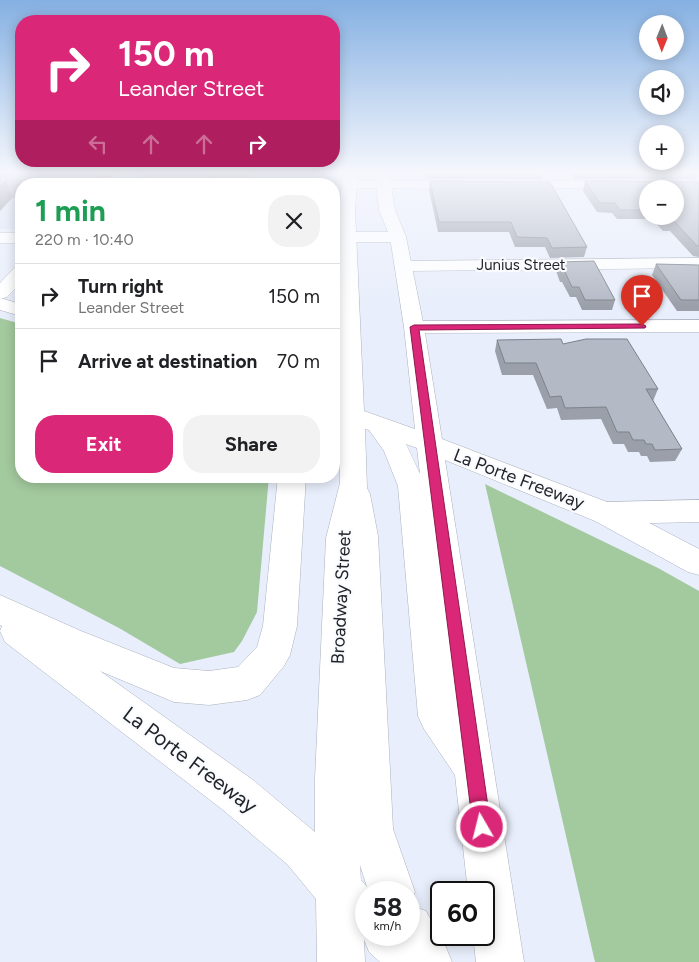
<!DOCTYPE html>
<meta charset="utf-8">
<style>
body{margin:0;font-family:Figtree,sans-serif;background:#f2f2f2;color:#202124;height:100vh;display:flex;flex-direction:column;font-size:19px;white-space:nowrap}
*{box-sizing:border-box;margin:0}
p{font-size:16px;color:#757577}
.icon{flex:none;width:28px;height:28px;fill:none;stroke:currentColor;stroke-width:2;stroke-linecap:round;stroke-linejoin:round}
.map{position:relative;flex:1;overflow:hidden}
.side{position:absolute;left:15px;top:178px;width:325px;height:305px;display:flex;flex-direction:column;background:#fff;border-radius:20px;box-shadow:0 2px 12px #0003}
.side>*{flex:none}
.guide{position:absolute;left:15px;top:15px;width:325px;height:152px;border-radius:20px;box-shadow:0 2px 12px #0003;background:#db2777;color:#fff;overflow:hidden}
.needle{width:32px;rotate:181deg}
.fabs{position:absolute;left:639px;top:15px;display:grid;gap:10px}
.fabs a{display:grid;place-items:center;width:45px;height:45px;border-radius:50%;background:#fff;box-shadow:0 2px 12px #0003;font-size:25px}
.speed{position:absolute;left:355px;top:881px;display:flex;gap:10px;font-size:25px;font-weight:700;text-align:center}
.speed>*{display:grid;place-content:center;width:65px;height:65px;border-radius:50%;background:#fff;box-shadow:0 2px 12px #0003;line-height:1}
.speed small{font-size:12px;font-weight:400}
.speed .limit{border:2px solid #111;border-radius:8px;background:#fff;color:#111}
.pin{position:absolute;display:grid;place-items:center;width:42px;height:42px;color:#fff;margin:-51px -21px;border-radius:50% 50% 50% 0;rotate:-45deg;box-shadow:0 0 5px #0007}
.pin .icon{rotate:45deg}
.me{position:absolute;width:55px;margin:-28px;rotate:352deg;stroke-linejoin:round;filter:drop-shadow(0 0 4px #0008)}
.turn{display:flex;align-items:center;gap:18px;height:105px;padding:0 20px;font-size:22px}
.turn .icon{width:65px;height:65px;stroke-width:2.5}
.turn b{display:block;font-size:35px;line-height:42px}
.lanes{display:flex;align-items:center;height:48px;padding:0 20px;background:#0003;justify-content:center;gap:25px;direction:ltr}
.lanes .off{opacity:.35}
.round{display:grid;place-items:center;flex:none;width:52px;height:52px;border-radius:20px;background:#f2f2f2}
.overview{display:flex;align-items:center;justify-content:space-between;height:85px;padding:0 20px}
h1{font-size:30px;font-weight:700;line-height:38px;color:#1e9e55}
.primary-button{display:flex;gap:10px;margin-top:auto;padding:10px 20px}
.primary-button a{flex:1;height:58px;border-radius:20px;background:#db2777;color:#fff;font-size:20px;font-weight:700;line-height:58px;text-align:center}
.primary-button a+a{background:#f2f2f2;color:#202124}
ul{padding:0;list-style:none}
li{display:flex;align-items:center;gap:15px;height:65px;padding:0 20px;border-top:1px solid #e0e0e0}
li div{flex:1}
li b{display:block;font-size:19px}
li em{font-style:normal}
.map>svg:first-child{display:block}
</style>
<div class="map">
<svg width="699" height="962" viewBox="0 0 699 962">
<rect width="100%" height="100%" fill="#e8eefb"/>
<path fill="#d7e1f4" d="M 0,172 L 343,172 L 343,229 L 334,229 L 334,184 L 21,184 L 21,229 L 0,229 Z"/>
<path fill="#a3c99e" d="M 0,318 L 21,324 L 21,476 L 269,476 L 257,612 L 242,641 L 234,652 L 180,664 L 119,628 L 0,566 Z
M 485,484 L 658,568 L 699,591 L 699,962 L 595,962 Z"/>
<g fill="none" stroke-linecap="round" stroke-linejoin="round">
<defs>
<path id="minor" d="M 350,181 L 468,181 L 473,182 L 475,185 L 473,188 L 468,189 L 345,188 L 343,185 L 345,182 Z
M 516,181 L 699,181 L 699,189 L 511,188 L 509,185 L 511,182 Z
M 334,232 L 398,232 L 404,233 L 406,237 L 404,241 L 398,242 L 334,242 Z
M 0,233 L 21,233 L 21,243 L 0,243 Z
M 699,258 L 699,268 L 404,271 L 398,270 L 395,266 L 398,262 L 404,261 Z
M 21,265 L 21,283 L 7,297 L 0,299 L 0,283 L 15,267 Z
M 699,320 L 699,332 L 414,333 L 407,331 L 404,327 L 407,323 L 414,321 Z
M 699,500 L 699,522 L 605,524 L 595,521 L 591,513 L 595,505 L 605,502 Z"/>
<path id="major" d="M 344,172 L 358,172 L 355,209 L 364,411 L 415,429 L 404,327 L 390,237 L 379,210 L 375,172 L 389,172 L 395,210 L 406,237 L 424,327 L 442,439 L 615,505 L 699,549 L 699,575 L 688,572 L 595,521 L 445,460 L 524,962 L 476,962 L 473,935 L 484,935 L 484,892 L 468,892 L 455,775 L 424,729 L 418,716 L 398,486 L 384,451 L 369,430 L 365,429 L 367,488 L 370,494 L 378,536 L 393,829 L 415,892 L 409,905 L 426,911 L 445,945 L 452,962 L 380,962 L 369,952 L 364,939 L 365,962 L 317,962 L 316,899 L 287,864 L 223,810 L 5,642 L 0,631 L 2,626 L 0,625 L 0,595 L 81,631 L 174,668 L 209,671 L 238,667 L 257,647 L 263,626 L 278,476 L 306,476 L 297,626 L 290,655 L 284,666 L 260,695 L 247,700 L 209,705 L 174,702 L 100,671 L 253,780 L 315,832 L 315,779 L 326,538 L 340,483 L 340,420 L 334,417 L 334,403 L 340,403 L 339,209 ZM 406,444 L 417,448 L 420,474 ZM 360,865 L 367,887 L 361,880 ZM 366,892 L 409,892 L 409,935 L 366,935 Z
M 0,298 L 21,304 L 21,316 L 0,310 Z"/>
</defs>
<use href="#minor" stroke="#abb1bd" stroke-width="1"/>
<use href="#major" stroke="#abb1bd" stroke-width="1"/>
<use href="#minor" fill="#fff" fill-rule="evenodd"/>
<use href="#major" fill="#fff" fill-rule="evenodd"/>
</g>
<path fill="#9a9fa9" fill-rule="evenodd" d="M 0,172 L 114,172 L 108,184 L 21,184 L 21,198 L 12,198 L 0,211 Z
M 142,172 L 250,172 L 247,184 L 145,184 Z
M 424,172 L 545,172 L 543,173 L 542,179 L 426,179 Z
M 570,172 L 697,172 L 695,179 L 575,179 Z
M 430,181 L 587,247 L 584,257 L 550,258 L 545,247 L 515,247 L 509,232 L 438,232 L 429,190 Z
M 585,181 L 699,182 L 699,257 L 693,256 L 670,231 L 663,231 L 652,219 L 617,219 L 612,213 L 597,212 L 583,191 ZM 648,189 L 675,216 L 648,216 Z
M 558,262 L 615,300 L 612,310 L 582,310 L 576,297 L 570,297 L 562,282 L 560,282 L 556,271 Z
M 656,264 L 699,265 L 699,311 L 677,311 L 652,275 Z
M 497,340 L 563,344 L 658,389 L 653,401 L 682,449 L 675,461 L 650,462 L 647,456 L 641,456 L 639,452 L 628,452 L 624,444 L 613,444 L 601,419 L 561,420 L 557,408 L 547,409 L 533,375 L 502,375 L 495,351 Z"/>
<path fill="#7d828a" d="M 100,172 L 114,172 L 108,184 L 96,184 L 95,180 Z
M 213,172 L 215,172 L 217,184 L 211,184 L 210,178 Z
M 245,172 L 250,172 L 247,184 L 246,184 Z
M 6,180 L 12,198 L 0,211 L 0,186 Z"/>
<path fill="#b3b9c5" stroke="#7d828a" d="M 0,172 L 100,172 L 95,180 L 6,180 L 0,186 Z
M 151,172 L 213,172 L 210,178 L 148,178 Z
M 430,181 L 550,182 L 587,247 L 552,248 L 547,238 L 517,237 L 511,222 L 439,222 Z
M 585,181 L 699,182 L 699,246 L 697,246 L 674,221 L 666,221 L 662,216 L 675,216 L 675,189 L 648,189 L 648,210 L 620,210 L 615,203 L 600,203 Z
M 594,261 L 615,300 L 585,300 L 579,287 L 572,287 L 565,272 L 563,272 L 558,262 Z
M 656,264 L 699,265 L 699,300 L 681,300 Z
M 561,339 L 563,344 L 586,339 L 627,339 L 658,389 L 646,389 L 682,449 L 655,450 L 652,444 L 646,444 L 644,440 L 633,440 L 629,432 L 617,432 L 606,407 L 565,408 L 561,396 L 550,397 L 536,363 L 505,363 L 497,340 Z"/>
<linearGradient id="sky" x2="0" y2="1"><stop stop-color="#85b0e2"/><stop offset="0.56" stop-color="#f5f7fd"/><stop offset="1" stop-color="#f5f7fd" stop-opacity="0"/></linearGradient>
<rect width="699" height="307" fill="url(#sky)"/>
<path fill="#db2777" stroke="#8e194d" d="M 642,324 L 646,326 L 645,328 L 419,330 L 491,827 L 488,833 L 482,836 L 476,833 L 473,827 L 410,327 L 414,325 Z"/>
<g text-anchor="middle" stroke-width="4.5" stroke-linejoin="round" paint-order="stroke">
<g font-size="15" fill="#1f2226" stroke="#fafbfe">
<text x="521" y="270">Junius Street</text>
</g>
<g font-size="18" fill="#1f2226" stroke="#fafbfe">
<text transform="translate(519 479) rotate(21)" y="6">La Porte Freeway</text>
<text transform="translate(341 597) rotate(-87)" y="6">Broadway Street</text>
</g>
<g font-size="21" fill="#1f2226" stroke="#fafbfe">
<text transform="translate(190 760) rotate(37)" y="7">La Porte Freeway</text>
</g>
</g>
</svg>
<div class="fabs">
<a><svg class="needle" viewBox="-14 -14 28 28"><path d="M0-13l5 13h-10z" fill="#e53935"/><path d="M0 13l5-13h-10z" fill="#757577"/></svg></a>
<a><svg class="icon" aria-label="sound" viewBox="0 0 24 24"><path d="M4 9h4l5-4v14l-5-4H4zM17 9q2 3 0 6"/></svg></a>
<a>+</a>
<a>−</a>
</div>
<div class="speed"><div>58<small>km/h</small></div><div class="limit">60</div></div>
<div class="pin" style="left:642px;top:326px;background:#d93025"><svg class="icon" aria-label="arrive" viewBox="0 0 24 24"><path d="M6 21V4h12l-3 4 3 4H6"/></svg></div>
<svg class="me" style="left:482px;top:827px" viewBox="-20 -20 40 40"><circle r="17" fill="#db2777" stroke="#fff" stroke-width="3"/><path d="M0-11L8 9 0 5-8 9z" fill="#fff"/></svg>
<div class="guide">
<div class="turn"><svg class="icon" aria-label="right" viewBox="0 0 24 24"><path d="M7 20v-9h11M14 6l5 5-5 5"/></svg><div><b>150 m</b>Leander Street</div></div>
<div class="lanes"><svg class="icon off" aria-label="left" viewBox="0 0 24 24"><path d="M17 20v-9H6M10 6l-5 5 5 5"/></svg><svg class="icon off" aria-label="ahead" viewBox="0 0 24 24"><path d="M12 20V5M6 11l6-6 6 6"/></svg><svg class="icon off" aria-label="ahead" viewBox="0 0 24 24"><path d="M12 20V5M6 11l6-6 6 6"/></svg><svg class="icon" aria-label="right" viewBox="0 0 24 24"><path d="M7 20v-9h11M14 6l5 5-5 5"/></svg></div>
</div>
<section class="side">
<div class="overview"><div><h1>1 min</h1><p>220 m · 10:40</p></div><a class="round"><svg class="icon" aria-label="close" viewBox="0 0 24 24"><path d="M6 6l12 12M18 6L6 18"/></svg></a></div>
<ul>
<li><svg class="icon" aria-label="right" viewBox="0 0 24 24"><path d="M7 20v-9h11M14 6l5 5-5 5"/></svg><div><b>Turn right</b><p>Leander Street</p></div><em>150 m</em></li>
<li><svg class="icon" aria-label="arrive" viewBox="0 0 24 24"><path d="M6 21V4h12l-3 4 3 4H6"/></svg><div><b>Arrive at destination</b></div><em>70 m</em></li>
</ul>
<div class="primary-button"><a>Exit</a><a>Share</a></div>
</section>
</div>
